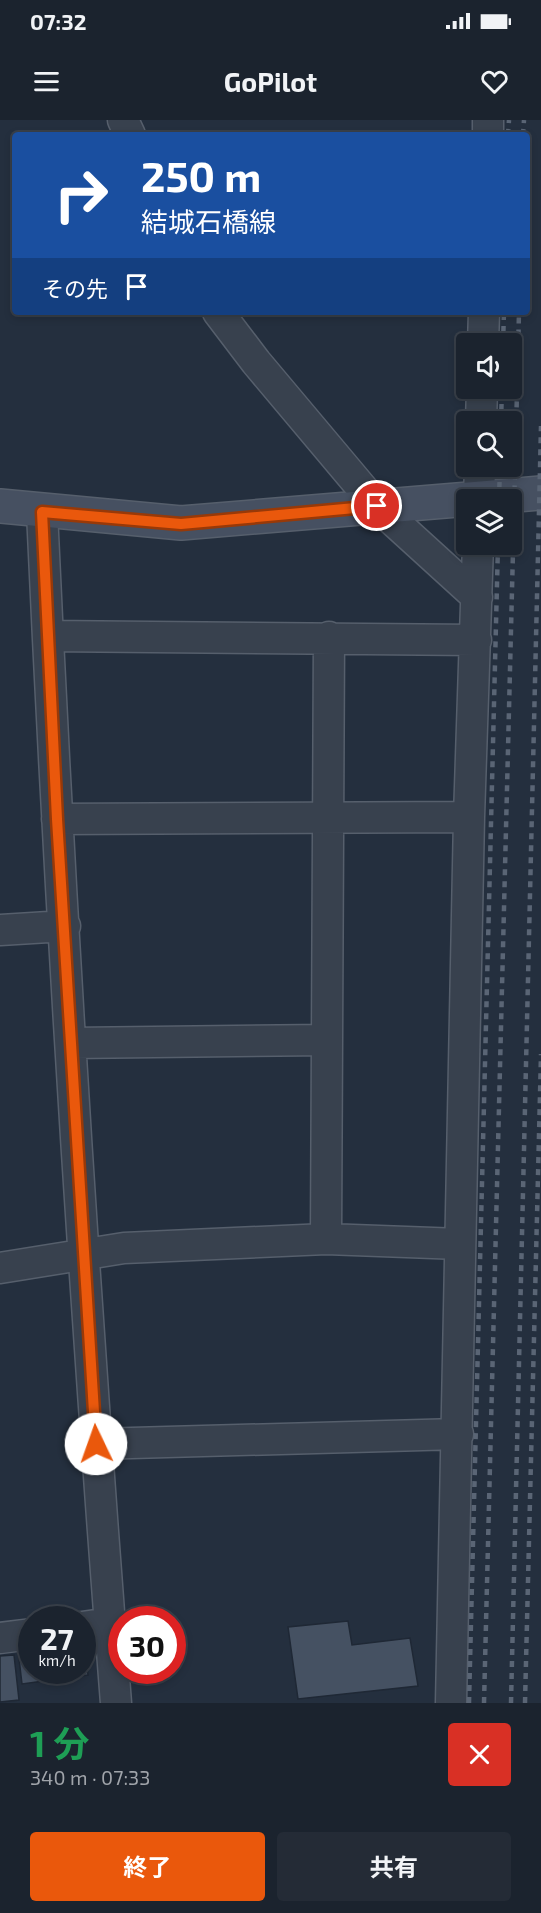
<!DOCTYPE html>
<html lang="ja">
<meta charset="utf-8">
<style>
body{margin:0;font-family:"Exo 2","Noto Sans JP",sans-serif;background:#242b36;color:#f1f3f6;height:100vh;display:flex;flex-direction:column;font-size:22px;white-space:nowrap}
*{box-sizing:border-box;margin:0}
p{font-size:20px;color:#a0a4aa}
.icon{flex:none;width:33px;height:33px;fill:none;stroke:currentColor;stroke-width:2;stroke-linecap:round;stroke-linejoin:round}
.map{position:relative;height:1583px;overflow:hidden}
.panel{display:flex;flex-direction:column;background:#1b232e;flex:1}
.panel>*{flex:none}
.banner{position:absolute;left:12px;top:12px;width:518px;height:183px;border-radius:6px;box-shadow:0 3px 9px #0003,0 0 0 2px #39404a;background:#1a4fa0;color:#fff;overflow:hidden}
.buttons{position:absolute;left:456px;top:213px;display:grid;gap:12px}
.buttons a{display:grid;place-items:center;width:66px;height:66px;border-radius:6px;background:#1b232e;box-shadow:0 3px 9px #0003,0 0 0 2px #39404a;font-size:30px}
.speed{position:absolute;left:18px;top:1486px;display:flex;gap:12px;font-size:30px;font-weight:700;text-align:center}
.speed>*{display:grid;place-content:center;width:78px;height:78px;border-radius:50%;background:#1b232e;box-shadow:0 3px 9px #0003,0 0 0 2px #39404a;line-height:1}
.speed small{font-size:15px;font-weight:400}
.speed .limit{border:9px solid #d22;background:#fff;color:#111}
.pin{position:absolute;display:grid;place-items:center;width:51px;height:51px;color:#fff;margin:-26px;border:3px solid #fff;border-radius:50%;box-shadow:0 2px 6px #0007}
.me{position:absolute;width:66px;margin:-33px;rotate:357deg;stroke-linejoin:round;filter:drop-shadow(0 0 4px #0008)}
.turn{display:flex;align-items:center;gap:21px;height:126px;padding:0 30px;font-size:27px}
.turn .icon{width:78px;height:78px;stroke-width:2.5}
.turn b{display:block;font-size:42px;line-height:51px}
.then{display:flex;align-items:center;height:57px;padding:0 30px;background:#0003;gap:12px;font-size:22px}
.round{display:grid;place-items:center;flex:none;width:63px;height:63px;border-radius:6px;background:#242b36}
.headline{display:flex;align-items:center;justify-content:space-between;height:102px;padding:0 30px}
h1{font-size:36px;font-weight:700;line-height:45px;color:#1e9e55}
.button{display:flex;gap:12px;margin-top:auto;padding:12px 30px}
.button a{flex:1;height:69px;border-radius:6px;background:#ea580c;color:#fff;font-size:24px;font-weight:700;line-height:69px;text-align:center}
.button a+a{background:#242b36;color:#f1f3f6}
.status{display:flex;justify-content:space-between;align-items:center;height:42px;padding:0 30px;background:#1b232e;direction:ltr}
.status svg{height:16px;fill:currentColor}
header{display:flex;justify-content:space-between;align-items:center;height:78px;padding:0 30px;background:#1b232e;font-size:27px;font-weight:700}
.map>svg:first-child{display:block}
</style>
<div class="status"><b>07:32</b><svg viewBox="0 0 49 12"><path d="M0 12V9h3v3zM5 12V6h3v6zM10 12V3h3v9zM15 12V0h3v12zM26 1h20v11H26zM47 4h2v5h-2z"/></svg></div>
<header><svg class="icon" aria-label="menu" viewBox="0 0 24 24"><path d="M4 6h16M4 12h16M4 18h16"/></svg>GoPilot<svg class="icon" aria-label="heart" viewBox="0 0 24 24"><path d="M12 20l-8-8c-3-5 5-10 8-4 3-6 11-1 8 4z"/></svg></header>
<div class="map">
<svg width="541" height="1583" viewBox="0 0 541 1583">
<rect width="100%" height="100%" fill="#242f3e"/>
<path fill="#455162" stroke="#1f2835" stroke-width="1.5" d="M 348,1501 L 352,1525 L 410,1518 L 418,1566 L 298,1579 L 288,1507 Z
M 84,1521 L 88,1555 L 22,1564 L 18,1530 L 32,1528 L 32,1551 L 82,1551 Z
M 14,1535 L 19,1580 L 0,1582 L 0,1536 Z"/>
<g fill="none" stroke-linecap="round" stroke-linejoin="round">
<defs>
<path id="street" d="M 123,0 L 130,15
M 488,15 L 488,0
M 218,192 L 256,242 L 377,386 L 477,477
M 483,224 L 484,192
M 481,302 L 482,268
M 479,380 L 480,346
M 42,392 C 60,789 85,1186 116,1583
M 48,516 L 476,520
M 57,699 L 469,697
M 0,810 L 65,806
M 72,923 L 327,920
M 326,1119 L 329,517
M 0,1148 L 124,1128 L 326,1119 L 460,1124
M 96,1324 L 458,1314
M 82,1507 L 110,1503
M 0,1518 L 32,1514
M 451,1583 L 469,697 L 478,424"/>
<path id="secondary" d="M 0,386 L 181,403 L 541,373"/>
</defs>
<use href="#street" stroke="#565f6c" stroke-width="33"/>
<use href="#secondary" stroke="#565f6c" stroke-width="36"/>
<use href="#street" stroke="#38414e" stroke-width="30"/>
<use href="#secondary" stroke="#465061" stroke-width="33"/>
<path stroke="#5a6575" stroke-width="4.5" stroke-dasharray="6 6" stroke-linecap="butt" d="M 508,15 L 509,0
M 523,15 L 524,0
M 503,224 L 504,192
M 501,302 L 502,268
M 499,380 L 500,346
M 469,1583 L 498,424
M 484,1583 L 519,192
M 511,1583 L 541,306
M 525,1583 L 541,934"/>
</g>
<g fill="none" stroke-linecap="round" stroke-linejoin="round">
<defs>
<path id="route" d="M 96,1324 L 57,699 L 42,392 L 181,404 L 377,386"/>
</defs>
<use href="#route" stroke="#983908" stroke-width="15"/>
<use href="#route" stroke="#ea580c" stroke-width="10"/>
</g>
</svg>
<div class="buttons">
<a><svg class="icon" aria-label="sound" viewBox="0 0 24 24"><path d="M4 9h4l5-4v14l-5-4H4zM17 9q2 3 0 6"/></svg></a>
<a><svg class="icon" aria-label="search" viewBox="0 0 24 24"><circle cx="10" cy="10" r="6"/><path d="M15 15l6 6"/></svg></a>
<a><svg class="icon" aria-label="layers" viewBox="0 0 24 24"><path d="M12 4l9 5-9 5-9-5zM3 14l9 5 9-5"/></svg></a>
</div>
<div class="speed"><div>27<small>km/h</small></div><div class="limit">30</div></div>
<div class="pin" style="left:377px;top:386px;background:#d93025"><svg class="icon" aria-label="arrive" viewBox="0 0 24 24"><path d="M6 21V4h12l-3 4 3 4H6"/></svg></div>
<svg class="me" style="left:96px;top:1324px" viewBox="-20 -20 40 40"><circle r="19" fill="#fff"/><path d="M0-13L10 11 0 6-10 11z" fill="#ea580c"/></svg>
<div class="banner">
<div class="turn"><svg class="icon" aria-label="right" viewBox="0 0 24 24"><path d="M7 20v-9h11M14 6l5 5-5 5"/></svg><div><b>250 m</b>結城石橋線</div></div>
<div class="then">その先<svg class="icon" aria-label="arrive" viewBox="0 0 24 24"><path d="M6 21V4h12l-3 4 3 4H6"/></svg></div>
</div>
</div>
<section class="panel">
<div class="headline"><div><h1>1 分</h1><p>340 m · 07:33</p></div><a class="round" style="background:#d93025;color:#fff"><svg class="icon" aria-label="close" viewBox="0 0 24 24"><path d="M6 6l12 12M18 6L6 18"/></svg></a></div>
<div class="button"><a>終了</a><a>共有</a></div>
</section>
